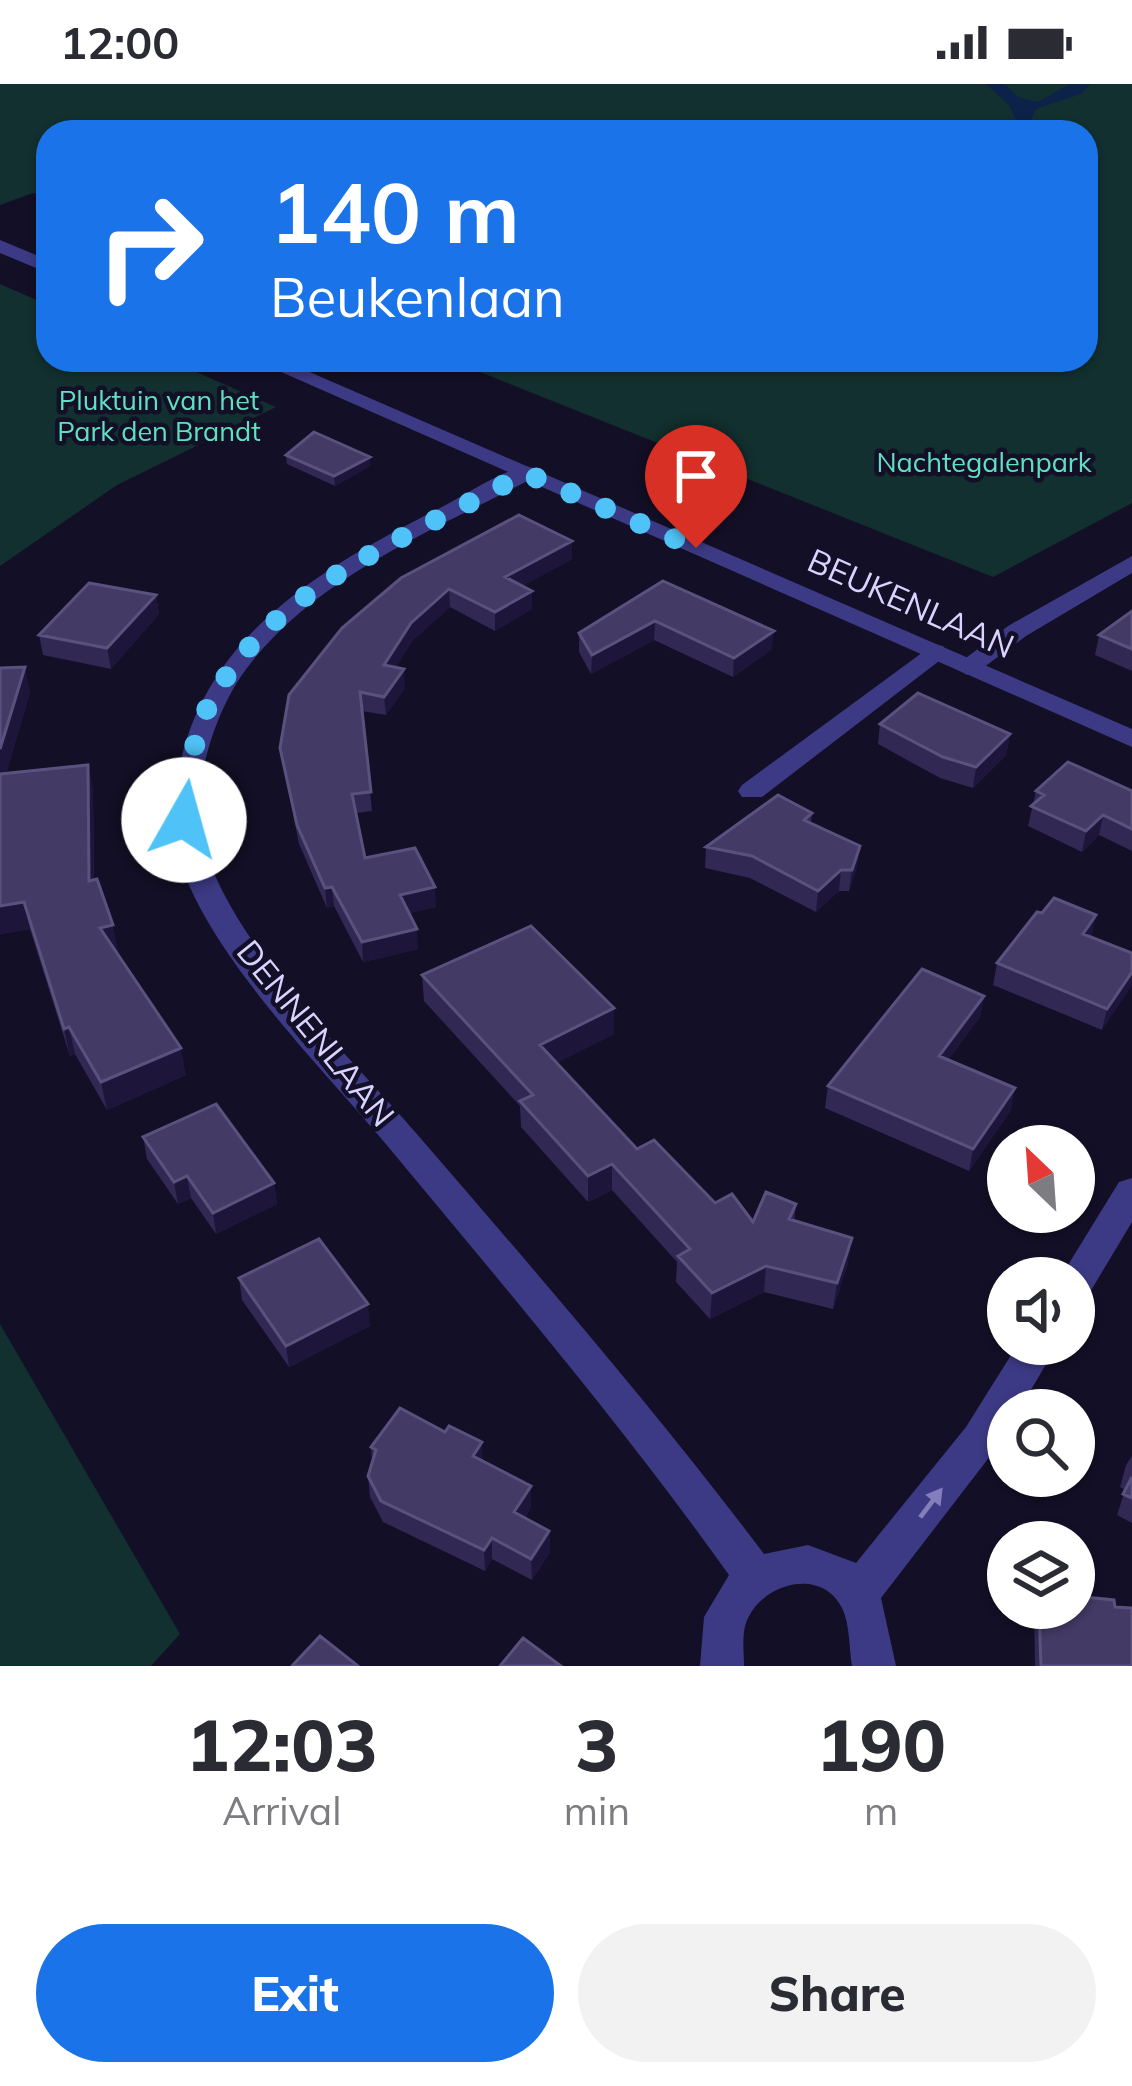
<!DOCTYPE html>
<style>
body{margin:0;font-family:Mulish,sans-serif;background:#f2f2f3;color:#2b2b33;height:100vh;display:flex;flex-direction:column;font-size:45px;white-space:nowrap}
*{box-sizing:border-box;margin:0}
p{font-size:39px;color:#7c7c81}
.icon{flex:none;width:66px;height:66px;fill:none;stroke:currentColor;stroke-width:2;stroke-linecap:round;stroke-linejoin:round}
.map{position:relative;height:1582px;overflow:hidden}
.details{display:flex;flex-direction:column;background:#fff;flex:1}
.details>*{flex:none}
.guide{position:absolute;left:36px;top:36px;width:1062px;height:252px;border-radius:36px;box-shadow:0 3px 9px #0004;background:#1a73e8;color:#fff;overflow:hidden}
.needle{width:78px;rotate:335deg}
.fabs{position:absolute;left:987px;top:1041px;display:grid;gap:24px}
.fabs a{display:grid;place-items:center;width:108px;height:108px;border-radius:50%;background:#fff;box-shadow:0 3px 9px #0004;font-size:60px}
.pin{position:absolute;display:grid;place-items:center;width:102px;height:102px;color:#fff;margin:-123px -51px;border-radius:50% 50% 50% 0;rotate:-45deg;box-shadow:0 0 12px #0007}
.pin .icon{rotate:45deg}
.me{position:absolute;width:132px;margin:-66px;rotate:7deg;stroke-linejoin:round;filter:drop-shadow(0 0 9px #0008)}
.turn{display:flex;align-items:center;gap:42px;height:252px;padding:0 36px;font-size:54px}
.turn .icon{width:156px;height:156px;stroke-width:2.5}
.turn b{display:block;font-size:84px;line-height:102px}
.eta{display:flex;justify-content:space-evenly;align-items:center;height:204px;text-align:center}
.eta b{font-size:72px;font-weight:800;line-height:84px}
.action{display:flex;gap:24px;margin-top:auto;padding:24px 36px}
.action a{flex:1;height:138px;border-radius:72px;background:#1a73e8;color:#fff;font-size:48px;font-weight:800;line-height:138px;text-align:center}
.action a+a{background:#f2f2f3;color:#2b2b33}
.status{display:flex;justify-content:space-between;align-items:center;height:84px;padding:0 60px;background:#fff;direction:ltr}
.status svg{height:33px;fill:currentColor}
.map>svg:first-child{display:block}
</style>
<div class="status"><b>12:00</b><svg viewBox="0 0 49 12"><path d="M0 12V9h3v3zM5 12V6h3v6zM10 12V3h3v9zM15 12V0h3v12zM26 1h20v11H26zM47 4h2v5h-2z"/></svg></div>
<div class="map">
<svg width="1132" height="1582" viewBox="0 0 1132 1582">
<rect width="100%" height="100%" fill="#130f26"/>
<path fill="#12302f" d="M 0,0 L 1132,0 L 1132,419 L 993,493 L 450,276 L 1086,276 L 1086,48 L 48,48 L 48,115 L 33,109 L 0,121 Z
M 0,200 L 48,221 L 48,276 L 169,276 L 276,323 L 117,401 L 0,482 Z
M 0,1240 L 180,1550 L 151,1582 L 0,1582 Z"/>
<path fill="#0c2248" d="M 986,0 L 1005,0 L 1018,13 L 1038,18 L 1069,0 L 1090,0 L 1081,10 L 1036,25 L 1031,35 L 1034,48 L 1022,48 L 1009,21 Z"/>
<g fill="none" stroke-linecap="round" stroke-linejoin="round">
<path fill="#3d3a85" fill-rule="evenodd" d="M 525,382 L 533,384 L 533,394 C 435,446 316,492 247,584 C 215,626 190,703 203,756 C 227,856 349,971 416,1049 C 535,1187 654,1324 764,1470 L 808,1461 L 856,1479 L 966,1343 L 1018,1260 L 1058,1260 L 1019,1326 L 1008,1326 L 1008,1344 L 994,1367 L 881,1514 L 896,1582 L 852,1582 C 849,1564 850,1540 842,1524 C 822,1484 765,1498 748,1534 C 741,1548 744,1567 744,1582 L 700,1582 L 704,1533 L 729,1491 C 622,1341 503,1201 385,1059 C 317,978 197,860 174,757 C 167,727 175,697 183,668 C 216,544 328,481 436,426 C 464,412 494,390 525,382 Z
M 1132,472 L 1132,489 L 1026,552 L 976,589 L 967,591 L 954,583 L 1008,542 Z
M 934,560 L 943,562 L 947,568 L 943,574 L 762,713 L 742,713 L 738,707 L 742,701 Z
M 1132,1094 L 1132,1138 L 1087,1213 L 1074,1217 L 1074,1194 L 1060,1194 L 1119,1098 Z"/>
<path fill="#3d3a85" fill-rule="evenodd" d="M 0,156 L 48,176 L 48,189 L 0,169 Z
M 254,276 L 282,276 L 1132,645 L 1132,663 Z"/>
</g>
<path fill="#312854" d="M 286,371 L 370,382 L 335,402 L 287,380 Z
M 572,457 L 572,475 L 522,502 L 532,525 L 495,547 L 450,523 L 412,557 L 396,583 L 405,604 L 386,631 L 362,627 L 372,727 L 356,729 L 365,774 L 436,823 L 409,829 L 418,865 L 363,878 L 334,822 L 327,824 L 299,760 L 280,664 L 342,544 Z
M 663,497 L 772,565 L 733,593 L 654,556 L 591,590 L 579,568 L 579,549 Z
M 156,511 L 159,530 L 111,585 L 43,571 L 39,551 Z
M 1132,527 L 1132,587 L 1095,571 L 1099,551 Z
M 0,584 L 30,608 L 6,690 L 88,681 L 93,707 L 94,796 L 118,868 L 116,868 L 186,991 L 107,1026 L 75,970 L 70,972 L 30,845 L 0,850 Z
M 880,640 L 1010,650 L 1006,671 L 973,704 L 940,694 L 878,660 Z
M 1036,707 L 1132,707 L 1132,767 L 1099,751 L 1082,768 L 1028,742 Z
M 812,729 L 811,739 L 857,783 L 849,807 L 839,807 L 816,828 L 750,794 L 705,784 L 706,763 Z
M 1091,853 L 1132,869 L 1102,946 L 993,901 L 997,879 Z
M 422,891 L 614,950 L 556,979 L 637,1065 L 715,1119 L 753,1138 L 796,1120 L 794,1137 L 848,1179 L 833,1225 L 764,1208 L 710,1235 L 676,1198 L 677,1178 L 612,1106 L 588,1118 L 521,1043 L 520,1022 L 424,917 Z
M 984,912 L 980,933 L 948,976 L 1011,1026 L 969,1087 L 825,1024 L 828,1002 Z
M 143,1053 L 274,1099 L 277,1120 L 216,1150 L 191,1114 L 178,1120 L 147,1075 Z
M 239,1194 L 370,1242 L 289,1283 L 242,1216 Z
M 371,1363 L 483,1377 L 531,1402 L 531,1423 L 525,1434 L 549,1447 L 550,1468 L 532,1496 L 492,1475 L 485,1487 L 383,1438 L 370,1413 L 368,1392 L 372,1378 Z
M 1132,1372 L 1132,1439 L 1117,1431 L 1125,1406 L 1120,1403 L 1126,1381 Z
M 1115,1523 L 1132,1582 L 1035,1582 L 1034,1524 Z"/>
<path fill="#1d163a" d="M 370,373 L 370,382 L 335,402 L 334,392 Z
M 572,457 L 572,475 L 505,511 L 505,493 Z
M 449,505 L 450,523 L 412,557 L 386,600 L 384,581 L 411,539 Z
M 532,507 L 532,525 L 495,547 L 495,528 Z
M 156,511 L 159,530 L 111,585 L 107,564 Z
M 655,537 L 654,556 L 591,590 L 592,571 Z
M 774,547 L 772,565 L 733,593 L 734,574 Z
M 25,583 L 30,608 L 0,711 L 0,665 Z
M 404,585 L 405,604 L 386,631 L 384,613 Z
M 1010,650 L 1006,671 L 973,704 L 976,683 Z
M 88,681 L 93,707 L 94,824 L 89,797 Z
M 1103,731 L 1099,751 L 1082,768 L 1086,747 Z
M 860,762 L 857,783 L 849,807 L 852,786 Z
M 841,786 L 839,807 L 816,828 L 818,807 Z
M 332,803 L 334,822 L 327,824 L 325,804 Z
M 435,803 L 436,823 L 402,831 L 400,811 Z
M 24,818 L 30,845 L 0,850 L 0,822 Z
M 1096,831 L 1092,852 L 1078,871 L 1083,850 Z
M 113,841 L 118,868 L 105,871 L 100,844 Z
M 417,845 L 418,865 L 363,878 L 362,858 Z
M 1132,888 L 1132,902 L 1102,946 L 1107,925 Z
M 984,912 L 980,933 L 935,993 L 939,972 Z
M 614,924 L 614,950 L 540,987 L 540,961 Z
M 69,943 L 75,970 L 70,972 L 64,945 Z
M 181,964 L 186,991 L 107,1026 L 101,998 Z
M 1015,1004 L 1011,1026 L 969,1087 L 973,1065 Z
M 612,1080 L 612,1106 L 588,1118 L 588,1092 Z
M 187,1092 L 191,1114 L 178,1120 L 174,1098 Z
M 274,1099 L 277,1120 L 216,1150 L 213,1129 Z
M 852,1154 L 848,1179 L 833,1225 L 837,1199 Z
M 766,1182 L 764,1208 L 710,1235 L 712,1209 Z
M 368,1220 L 370,1242 L 289,1283 L 286,1262 Z
M 482,1358 L 483,1380 L 473,1372 Z
M 531,1402 L 531,1423 L 515,1449 L 514,1428 Z
M 549,1447 L 550,1468 L 532,1496 L 531,1475 Z
M 492,1454 L 492,1475 L 485,1487 L 484,1466 Z"/>
<path fill="#433a66" stroke="#5a527e" stroke-width="3" d="M 314,348 L 370,373 L 334,392 L 286,371 Z
M 519,431 L 572,457 L 505,493 L 532,507 L 495,528 L 449,505 L 411,539 L 384,581 L 404,585 L 384,613 L 360,608 L 371,708 L 352,710 L 365,774 L 415,764 L 435,803 L 400,811 L 417,845 L 362,858 L 332,803 L 325,804 L 297,741 L 280,664 L 289,611 L 342,544 L 401,494 Z
M 663,497 L 774,547 L 734,574 L 655,537 L 592,571 L 579,549 Z
M 89,499 L 156,511 L 107,564 L 39,551 Z
M 1132,527 L 1132,565 L 1099,551 Z
M 25,583 L 0,665 L 0,584 Z
M 918,609 L 1010,650 L 976,683 L 943,673 L 880,640 Z
M 1068,678 L 1132,707 L 1132,745 L 1103,731 L 1086,747 L 1031,722 L 1044,711 L 1036,707 Z
M 88,681 L 89,797 L 97,795 L 113,841 L 100,844 L 181,964 L 101,998 L 69,943 L 64,945 L 24,818 L 0,822 L 0,690 Z
M 778,711 L 812,729 L 804,736 L 860,762 L 852,786 L 841,786 L 818,807 L 752,772 L 706,763 Z
M 1054,814 L 1096,831 L 1083,850 L 1132,869 L 1132,888 L 1107,925 L 997,879 L 1037,828 L 1042,829 Z
M 531,842 L 614,924 L 540,961 L 637,1065 L 654,1056 L 715,1119 L 732,1110 L 753,1138 L 766,1108 L 796,1120 L 789,1135 L 852,1154 L 837,1199 L 766,1182 L 712,1209 L 678,1172 L 690,1165 L 612,1080 L 588,1092 L 520,1017 L 533,1011 L 422,891 Z
M 922,885 L 984,912 L 939,972 L 1015,1004 L 973,1065 L 828,1002 Z
M 216,1020 L 274,1099 L 213,1129 L 187,1092 L 174,1098 L 143,1053 Z
M 319,1155 L 368,1220 L 286,1262 L 239,1194 Z
M 400,1324 L 445,1348 L 449,1342 L 482,1358 L 473,1372 L 531,1402 L 514,1428 L 549,1447 L 531,1475 L 492,1454 L 484,1466 L 381,1417 L 368,1392 L 376,1366 L 371,1363 Z
M 1132,1393 L 1132,1414 L 1123,1410 Z
M 1074,1512 L 1114,1516 L 1115,1523 L 1132,1524 L 1132,1582 L 1041,1582 L 1039,1524 L 1074,1524 Z
M 320,1552 L 358,1582 L 292,1582 Z
M 523,1554 L 561,1582 L 500,1582 Z"/>
<defs><path id="oneway-solid" d="M-6-.8H1V-3.2L6.5 0L1 3.2V.8H-6Z" transform="scale(3)"/></defs>
<use fill="#837fbc" href="#oneway-solid" transform="translate(931 1419) rotate(-53)"/>
<g fill="none" stroke-linecap="round" stroke-linejoin="round">
<path stroke="#4fc3f7" stroke-width="21" stroke-dasharray="0 37.8" d="M 184,736 C 189,698 191,654 210,619 C 275,498 413,453 525,389 L 696,464"/>
</g>
<g text-anchor="middle" stroke-width="9" stroke-linejoin="round" paint-order="stroke">
<g font-size="27" fill="#5fe0c0" stroke="#130f26">
<text x="159" y="326">Pluktuin van het<tspan x="159" dy="31">Park den Brandt</tspan></text>
<text x="984" y="388">Nachtegalenpark</text>
</g>
<g font-size="33" fill="#d9d4ff" stroke="#130f26">
<text transform="translate(911 519) rotate(24)" y="12">BEUKENLAAN</text>
<text transform="translate(316 949) rotate(51)" y="12">DENNENLAAN</text>
</g>
</g>
</svg>
<div class="fabs">
<a><svg class="needle" viewBox="-14 -14 28 28"><path d="M0-13l5 13h-10z" fill="#e53935"/><path d="M0 13l5-13h-10z" fill="#7c7c81"/></svg></a>
<a><svg class="icon" aria-label="sound" viewBox="0 0 24 24"><path d="M4 9h4l5-4v14l-5-4H4zM17 9q2 3 0 6"/></svg></a>
<a><svg class="icon" aria-label="search" viewBox="0 0 24 24"><circle cx="10" cy="10" r="6"/><path d="M15 15l6 6"/></svg></a>
<a><svg class="icon" aria-label="layers" viewBox="0 0 24 24"><path d="M12 4l9 5-9 5-9-5zM3 14l9 5 9-5"/></svg></a>
</div>
<div class="pin" style="left:696px;top:464px;background:#d93025"><svg class="icon" aria-label="arrive" viewBox="0 0 24 24"><path d="M6 21V4h12l-3 4 3 4H6"/></svg></div>
<svg class="me" style="left:184px;top:736px" viewBox="-20 -20 40 40"><circle r="19" fill="#fff"/><path d="M0-13L10 11 0 6-10 11z" fill="#4fc3f7"/></svg>
<div class="guide">
<div class="turn"><svg class="icon" aria-label="right" viewBox="0 0 24 24"><path d="M7 20v-9h11M14 6l5 5-5 5"/></svg><div><b>140 m</b>Beukenlaan</div></div>
</div>
</div>
<section class="details">
<div class="eta">
<div><b>12:03</b><p>Arrival</p></div>
<div><b>3</b><p>min</p></div>
<div><b>190</b><p>m</p></div>
</div>
<div class="action"><a>Exit</a><a>Share</a></div>
</section>
